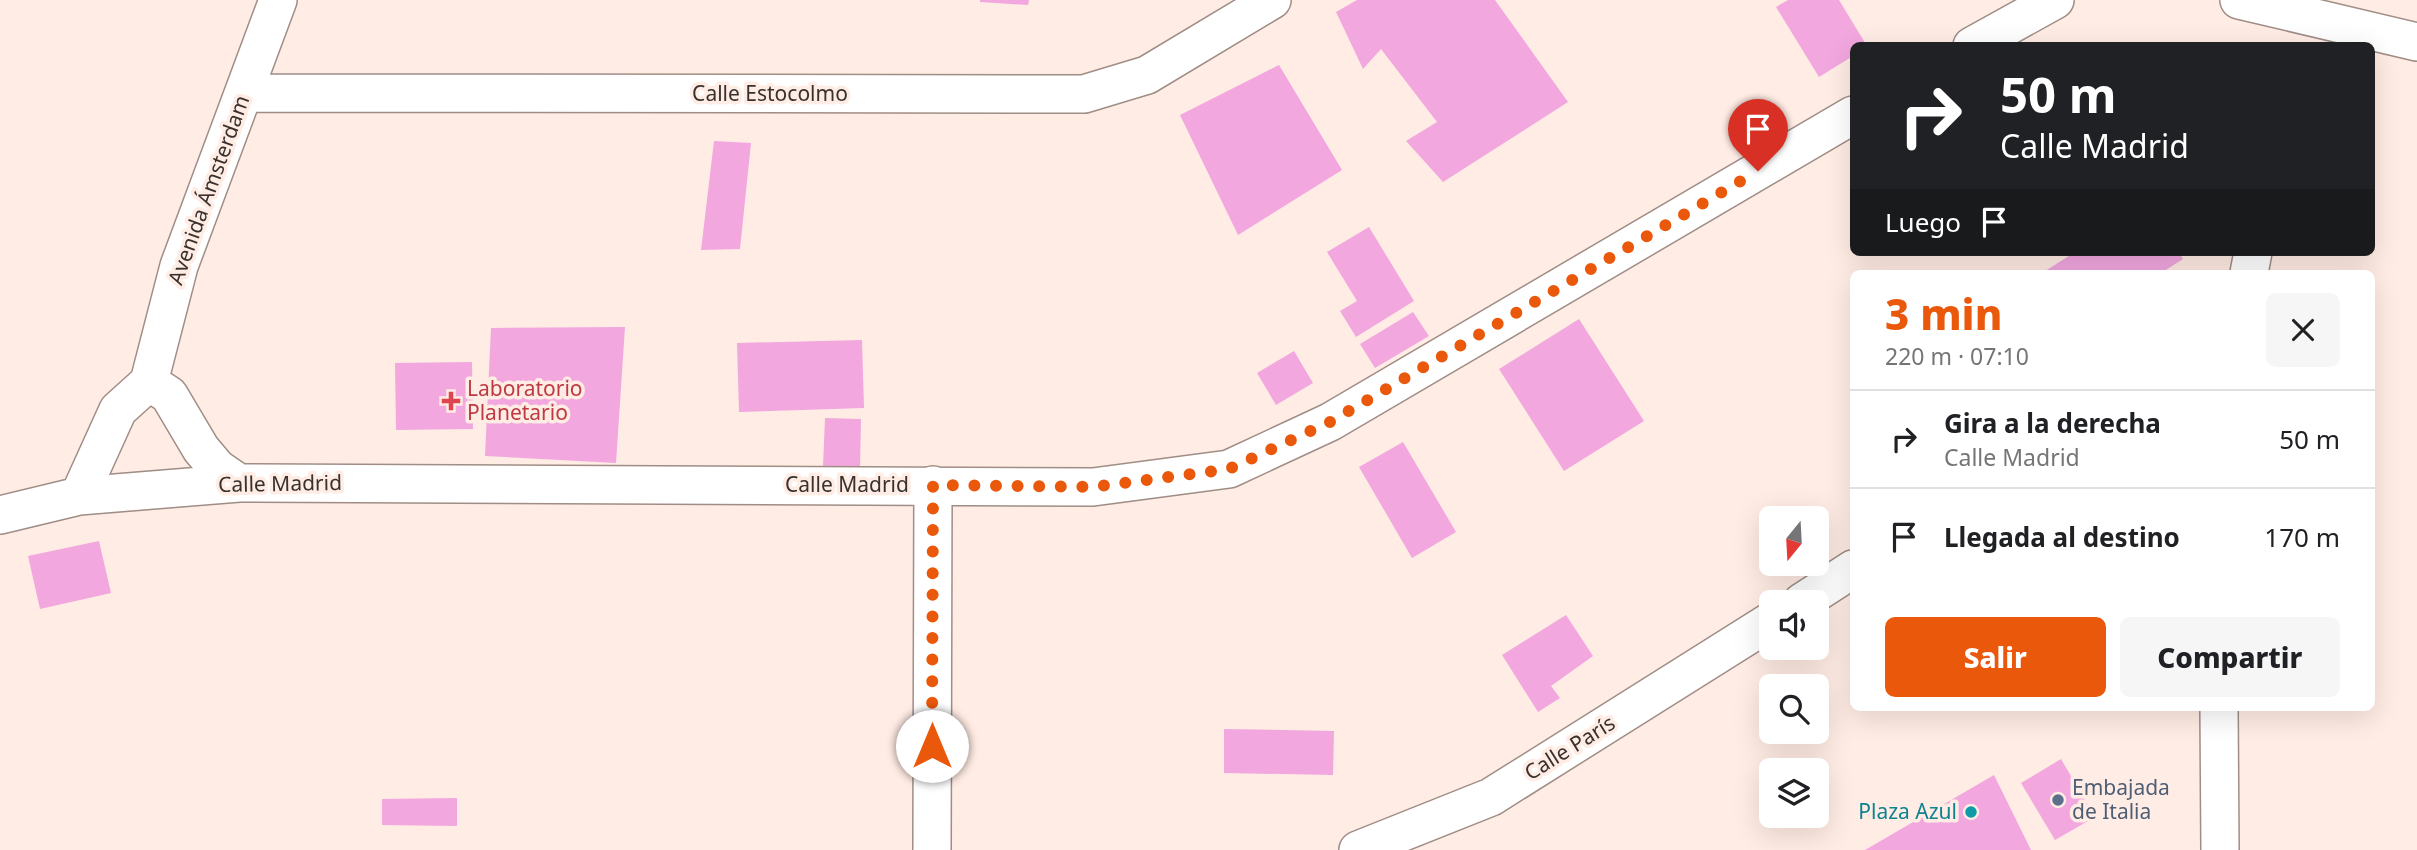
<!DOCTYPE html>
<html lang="es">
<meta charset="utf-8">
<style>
body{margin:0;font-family:"Noto Sans",sans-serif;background:#f6f6f6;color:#202124;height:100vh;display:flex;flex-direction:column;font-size:26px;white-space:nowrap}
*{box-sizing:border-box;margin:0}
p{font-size:23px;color:#757577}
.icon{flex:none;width:38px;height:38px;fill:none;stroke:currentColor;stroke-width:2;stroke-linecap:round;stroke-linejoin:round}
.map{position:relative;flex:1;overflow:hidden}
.drawer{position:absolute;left:1850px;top:270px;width:525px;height:441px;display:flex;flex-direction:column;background:#fff;border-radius:10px;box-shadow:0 7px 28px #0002}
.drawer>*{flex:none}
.top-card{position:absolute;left:1850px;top:42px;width:525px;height:214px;border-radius:10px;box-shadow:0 7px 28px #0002;background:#202124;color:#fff;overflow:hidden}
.needle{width:46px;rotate:198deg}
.controls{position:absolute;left:1759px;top:506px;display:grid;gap:14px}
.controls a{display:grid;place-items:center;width:70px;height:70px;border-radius:10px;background:#fff;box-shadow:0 7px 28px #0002;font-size:35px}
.pin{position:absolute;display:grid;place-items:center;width:60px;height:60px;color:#fff;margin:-72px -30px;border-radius:50% 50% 50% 0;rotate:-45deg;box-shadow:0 0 7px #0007}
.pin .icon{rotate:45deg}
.me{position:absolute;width:77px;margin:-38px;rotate:0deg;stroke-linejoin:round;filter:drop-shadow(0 0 5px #0008)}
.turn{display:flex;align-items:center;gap:24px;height:147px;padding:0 35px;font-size:32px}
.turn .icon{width:91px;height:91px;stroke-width:2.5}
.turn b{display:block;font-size:49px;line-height:60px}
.then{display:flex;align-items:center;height:66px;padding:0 35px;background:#0003;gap:14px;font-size:26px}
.round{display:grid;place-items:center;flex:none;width:74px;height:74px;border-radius:10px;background:#f6f6f6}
.headline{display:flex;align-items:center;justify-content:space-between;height:119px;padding:0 35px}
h1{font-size:42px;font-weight:800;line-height:52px;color:#ea580c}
.button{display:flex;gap:14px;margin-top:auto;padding:14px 35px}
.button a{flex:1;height:80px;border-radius:10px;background:#ea580c;color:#fff;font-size:28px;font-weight:800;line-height:80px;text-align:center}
.button a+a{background:#f6f6f6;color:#202124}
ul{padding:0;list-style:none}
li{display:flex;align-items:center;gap:21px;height:98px;padding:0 35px;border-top:2px solid #e0e0e0}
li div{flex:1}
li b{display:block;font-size:26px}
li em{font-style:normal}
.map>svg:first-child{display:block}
</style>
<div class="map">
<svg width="2417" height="850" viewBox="0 0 2417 850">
<rect width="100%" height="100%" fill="#ffece4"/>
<path fill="#f2a7df" d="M 980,0 L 1029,0 L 1028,5 L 980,2 Z
M 1357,0 L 1495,0 L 1568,102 L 1443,182 L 1406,141 L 1437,122 L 1381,49 L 1363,69 L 1336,12 Z
M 1788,0 L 1839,0 L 1867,46 L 1853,46 L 1853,56 L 1819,77 L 1776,7 Z
M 1279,65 L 1342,170 L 1238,235 L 1180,115 Z
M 714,141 L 751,143 L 740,249 L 701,250 Z
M 1369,227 L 1414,301 L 1356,337 L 1340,311 L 1357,301 L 1327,252 Z
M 2075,252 L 2179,252 L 2183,259 L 2161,273 L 2042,273 Z
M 1413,312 L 1429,336 L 1375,368 L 1360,344 Z
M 1579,319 L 1644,421 L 1564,471 L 1499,369 Z
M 625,327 L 616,463 L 485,456 L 491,328 Z
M 862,340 L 864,408 L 739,412 L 737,343 Z
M 1294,351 L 1313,383 L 1276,405 L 1257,373 Z
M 472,362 L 473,429 L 396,430 L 395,363 Z
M 825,418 L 861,419 L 860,469 L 823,467 Z
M 1403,442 L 1456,532 L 1412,558 L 1359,467 Z
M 99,541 L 111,593 L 40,609 L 28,556 Z
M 1566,615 L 1593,656 L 1551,686 L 1560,698 L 1538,712 L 1502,655 Z
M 1224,729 L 1334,731 L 1333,775 L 1224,773 Z
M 2061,759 L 2095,817 L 2055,840 L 2021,783 Z
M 1994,775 L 2031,850 L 1865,850 Z
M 457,798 L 457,826 L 382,825 L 382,799 Z"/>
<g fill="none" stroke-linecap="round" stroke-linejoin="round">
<defs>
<path id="minor" d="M 2239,0 L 2417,42
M 1972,46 L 2055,0
M 244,93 L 1084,94 L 1147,75 L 1272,0
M 2249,273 L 2253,252
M 149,382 L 169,395 L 201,449 L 217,468 L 239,483
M 79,496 L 118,410 L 149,382 L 179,266 L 278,0
M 0,515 L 79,496 L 239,483 L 1093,487 L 1229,469 L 1330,422 L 1853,115
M 1802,602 L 1853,569
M 2219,707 L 2220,850
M 932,850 L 933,485
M 1358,850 L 1491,797 L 1771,621"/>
</defs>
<use href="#minor" stroke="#9f8d86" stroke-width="40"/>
<use href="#minor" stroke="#fff" stroke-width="37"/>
</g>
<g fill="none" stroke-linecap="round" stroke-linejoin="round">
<path stroke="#ea580c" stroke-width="12" stroke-dasharray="0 21.6" d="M 932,746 L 933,485 L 1093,487 L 1229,469 L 1330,422 L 1758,171"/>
</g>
<path fill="#e0444e" stroke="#ffece4" stroke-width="2.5" d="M447.5 390.5h7v7h7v7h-7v7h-7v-7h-7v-7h7z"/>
<circle fill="#5c6f8a" stroke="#ffece4" stroke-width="2.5" cx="2058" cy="800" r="7"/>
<circle fill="#0f9aa8" stroke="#ffece4" stroke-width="2.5" cx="1971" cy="812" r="7"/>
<g text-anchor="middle" stroke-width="7" stroke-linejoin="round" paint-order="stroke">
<g font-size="21" fill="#38312e" stroke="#ffece4">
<text x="770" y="101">Calle Estocolmo</text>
<text transform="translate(209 190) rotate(-70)" y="7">Avenida Ámsterdam</text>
<text transform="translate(280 484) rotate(-1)" y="7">Calle Madrid</text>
<text x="847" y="492">Calle Madrid</text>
<text transform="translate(1570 748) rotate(-32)" y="7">Calle París</text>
</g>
<g font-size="21" fill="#be3a42" stroke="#ffece4" text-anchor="start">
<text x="467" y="396">Laboratorio<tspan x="467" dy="24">Planetario</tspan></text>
</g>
<g font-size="21" fill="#4e5e75" stroke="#ffece4" text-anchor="start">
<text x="2072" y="795">Embajada<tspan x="2072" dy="24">de Italia</tspan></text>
</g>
<g font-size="21" fill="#0d838f" stroke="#ffece4" text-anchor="end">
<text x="1957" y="819">Plaza Azul</text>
</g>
</g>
</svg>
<div class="controls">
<a><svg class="needle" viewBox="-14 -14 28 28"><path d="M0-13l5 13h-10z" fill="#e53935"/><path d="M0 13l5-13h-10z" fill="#757577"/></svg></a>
<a><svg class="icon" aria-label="sound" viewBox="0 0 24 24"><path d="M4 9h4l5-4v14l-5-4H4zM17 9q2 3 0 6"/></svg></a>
<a><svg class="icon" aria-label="search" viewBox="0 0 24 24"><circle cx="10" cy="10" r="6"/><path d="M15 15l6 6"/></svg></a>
<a><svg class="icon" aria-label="layers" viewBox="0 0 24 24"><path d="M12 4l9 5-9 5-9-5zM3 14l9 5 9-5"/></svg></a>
</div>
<div class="pin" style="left:1758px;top:171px;background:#d93025"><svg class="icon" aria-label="arrive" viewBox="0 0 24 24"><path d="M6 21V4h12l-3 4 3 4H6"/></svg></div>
<svg class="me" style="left:932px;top:746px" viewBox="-20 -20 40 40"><circle r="19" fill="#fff"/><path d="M0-13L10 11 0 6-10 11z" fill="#ea580c"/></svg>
<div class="top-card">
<div class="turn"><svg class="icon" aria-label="right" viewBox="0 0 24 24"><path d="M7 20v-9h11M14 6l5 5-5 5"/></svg><div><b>50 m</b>Calle Madrid</div></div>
<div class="then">Luego<svg class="icon" aria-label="arrive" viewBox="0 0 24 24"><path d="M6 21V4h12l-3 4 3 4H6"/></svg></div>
</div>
<section class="drawer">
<div class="headline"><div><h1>3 min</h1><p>220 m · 07:10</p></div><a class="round"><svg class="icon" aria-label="close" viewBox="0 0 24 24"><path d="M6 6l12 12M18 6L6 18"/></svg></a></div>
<ul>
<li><svg class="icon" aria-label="right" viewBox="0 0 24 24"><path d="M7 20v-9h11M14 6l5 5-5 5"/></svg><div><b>Gira a la derecha</b><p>Calle Madrid</p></div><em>50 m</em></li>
<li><svg class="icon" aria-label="arrive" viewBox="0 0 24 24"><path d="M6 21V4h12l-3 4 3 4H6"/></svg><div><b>Llegada al destino</b></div><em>170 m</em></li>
</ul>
<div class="button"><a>Salir</a><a>Compartir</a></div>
</section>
</div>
